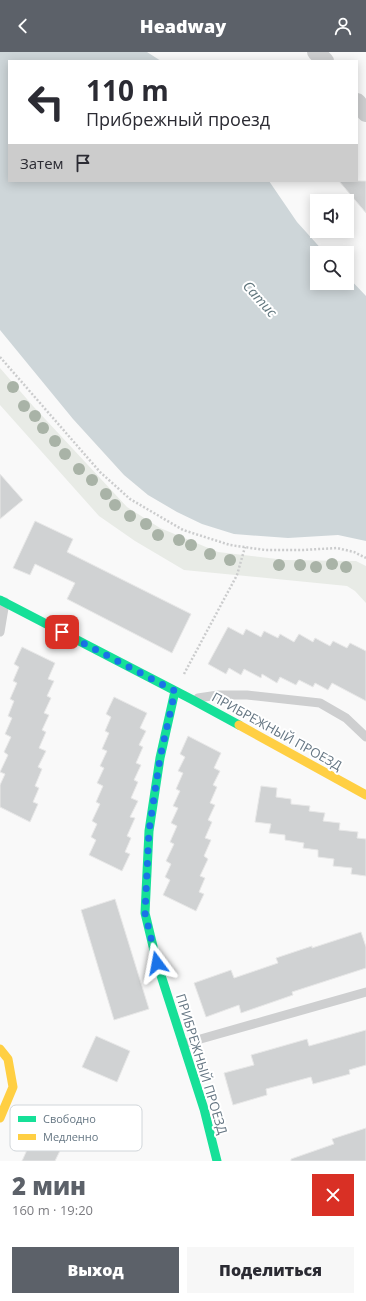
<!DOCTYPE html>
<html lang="ru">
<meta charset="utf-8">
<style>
body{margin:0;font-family:"Open Sans",sans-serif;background:#f7f7f7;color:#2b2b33;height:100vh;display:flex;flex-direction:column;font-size:15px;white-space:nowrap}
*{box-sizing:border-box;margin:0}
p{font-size:13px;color:#7c7c81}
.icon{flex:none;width:22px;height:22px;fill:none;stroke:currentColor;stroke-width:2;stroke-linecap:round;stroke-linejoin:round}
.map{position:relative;height:1109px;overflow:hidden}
.sheet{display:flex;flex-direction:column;background:#fff;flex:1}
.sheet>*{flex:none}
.top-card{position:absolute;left:8px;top:8px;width:350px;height:122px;border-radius:0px;box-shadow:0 2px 10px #0003;background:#fff;color:#2b2b33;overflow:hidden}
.buttons{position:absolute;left:310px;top:142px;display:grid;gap:8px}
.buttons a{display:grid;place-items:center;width:44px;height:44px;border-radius:0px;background:#fff;box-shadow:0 2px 10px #0003;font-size:20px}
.pin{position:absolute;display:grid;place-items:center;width:34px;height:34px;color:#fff;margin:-17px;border-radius:8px;box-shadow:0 2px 6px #0006}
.me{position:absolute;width:44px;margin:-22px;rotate:347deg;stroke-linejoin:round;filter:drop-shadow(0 0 3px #0008)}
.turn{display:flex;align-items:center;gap:14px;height:84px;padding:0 12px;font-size:18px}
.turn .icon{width:52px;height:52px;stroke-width:2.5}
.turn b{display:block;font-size:28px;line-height:34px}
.then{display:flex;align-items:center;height:38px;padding:0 12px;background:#0003;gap:8px;font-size:15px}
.round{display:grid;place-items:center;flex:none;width:42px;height:42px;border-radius:0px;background:#f7f7f7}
.headline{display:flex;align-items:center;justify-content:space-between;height:68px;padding:0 12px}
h1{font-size:24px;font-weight:800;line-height:30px;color:#5c6169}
.action{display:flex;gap:8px;margin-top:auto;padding:8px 12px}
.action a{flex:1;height:46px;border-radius:0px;background:#5c6169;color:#fff;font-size:16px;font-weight:800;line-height:46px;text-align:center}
.action a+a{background:#f7f7f7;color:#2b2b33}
header{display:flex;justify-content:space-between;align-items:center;height:52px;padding:0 12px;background:#5c6169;color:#fff;font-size:18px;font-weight:800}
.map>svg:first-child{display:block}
</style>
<header><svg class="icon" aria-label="back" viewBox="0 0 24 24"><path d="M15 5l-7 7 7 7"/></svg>Headway<svg class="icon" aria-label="person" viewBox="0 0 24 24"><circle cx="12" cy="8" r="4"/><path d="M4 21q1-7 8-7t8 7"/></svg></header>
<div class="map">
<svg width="366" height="1109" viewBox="0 0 366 1109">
<rect width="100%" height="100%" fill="#f9f9f9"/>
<path fill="#e8ebe6" d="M 0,316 L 33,354 L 127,455 L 160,476 L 218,500 L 285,508 L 356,509 L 366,514 L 366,551 L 355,539 L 347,534 L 184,518 L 135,489 L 99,464 L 0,353 Z"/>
<path fill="#ced6d9" d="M 0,0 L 147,0 L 161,9 L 9,9 L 9,129 L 269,129 L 297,170 L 325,201 L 317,201 L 317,231 L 347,231 L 347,224 L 366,244 L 366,489 L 338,483 L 288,486 L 234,482 L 202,472 L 177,460 L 148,443 L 124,423 L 73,367 L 0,278 Z"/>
<path fill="#d0d2d3" stroke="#e8e8e8" d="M 339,129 L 366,129 L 366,161 Z
M 0,422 L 23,448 L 0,467 Z
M 35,469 L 73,487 L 67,500 L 191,562 L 172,601 L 67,547 L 75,531 L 35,512 L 30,523 L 13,516 Z
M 228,575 L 243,583 L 246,577 L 261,585 L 264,579 L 278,586 L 280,582 L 294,590 L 299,582 L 313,590 L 315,586 L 330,594 L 333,589 L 347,596 L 350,591 L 366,599 L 366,649 L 332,631 L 328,638 L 315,631 L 313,635 L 299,628 L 296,633 L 280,625 L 277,631 L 262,622 L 261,626 L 244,617 L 241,623 L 229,616 L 226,622 L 208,612 Z
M 22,595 L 55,611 L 48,627 L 54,629 L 47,644 L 51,646 L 44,661 L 49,663 L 42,678 L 46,680 L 39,696 L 46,699 L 38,715 L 42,717 L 35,734 L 39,736 L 33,750 L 38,752 L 30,770 L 0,755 L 0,733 L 5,722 L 0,720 L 8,703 L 4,700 L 11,685 L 5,682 L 12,666 L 8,664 L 14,649 L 10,647 L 17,631 L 13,629 L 19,615 L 14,612 Z
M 114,645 L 147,661 L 140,676 L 146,679 L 139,693 L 143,695 L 136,711 L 141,713 L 134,728 L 138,730 L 131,746 L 138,749 L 130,765 L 135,766 L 127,784 L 131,786 L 125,800 L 130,802 L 122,819 L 89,803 L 96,788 L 91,785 L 97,772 L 92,769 L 100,752 L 96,750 L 103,734 L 97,731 L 104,716 L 100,714 L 107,699 L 102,697 L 109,681 L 105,679 L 111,665 L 106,662 Z
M 188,684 L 221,701 L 214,716 L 220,719 L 213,733 L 217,735 L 210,751 L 215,753 L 208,768 L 212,770 L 205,786 L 211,788 L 204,804 L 208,807 L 200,824 L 205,826 L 199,840 L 204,842 L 196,859 L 163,843 L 170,828 L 165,825 L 171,812 L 166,809 L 174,792 L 170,790 L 177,774 L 171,771 L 178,756 L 173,754 L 180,739 L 176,737 L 183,721 L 178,719 L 185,705 L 180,702 Z
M 261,734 L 277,736 L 276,745 L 291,747 L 291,752 L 310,754 L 309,759 L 325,761 L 323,769 L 340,771 L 339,778 L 358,780 L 357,786 L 366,787 L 366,824 L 351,822 L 352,816 L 333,814 L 334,807 L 318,805 L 318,798 L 303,796 L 304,791 L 285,788 L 285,783 L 269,781 L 271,772 L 255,770 Z
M 115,847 L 149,957 L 114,968 L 81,858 Z
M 361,880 L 366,895 L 366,916 L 292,940 L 293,943 L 241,961 L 239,953 L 206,965 L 194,931 L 231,918 L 234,926 L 278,911 L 276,906 L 312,894 L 312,896 Z
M 366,978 L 366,1013 L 349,1018 L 350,1022 L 313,1032 L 311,1025 L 266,1037 L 267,1043 L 233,1053 L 224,1021 L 254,1013 L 251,1003 L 307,987 L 309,994 Z
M 96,984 L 130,999 L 117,1030 L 82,1015 Z
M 44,1060 L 72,1074 L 55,1109 L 22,1109 Z
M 366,1076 L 366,1109 L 291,1109 L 291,1107 L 334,1092 L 332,1087 Z"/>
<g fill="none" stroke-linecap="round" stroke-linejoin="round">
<path stroke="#cbcccd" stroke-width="2.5" stroke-dasharray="2 2" stroke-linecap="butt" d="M 0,305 L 100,420 L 130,447 L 183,478 L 230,493 L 265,498 L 303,498 L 337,496 L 354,500 L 366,506
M 184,622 L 237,523 L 245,495"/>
<path stroke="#cecfd0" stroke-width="9" d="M 0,580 L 5,550
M 198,646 L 218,643 L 247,643 L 320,651 L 346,666 L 366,685
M 183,992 L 366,940"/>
<path stroke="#cecfd0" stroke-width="18" d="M 316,0 L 325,9
M 357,50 L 366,61"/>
<path stroke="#16e098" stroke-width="9" d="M 0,548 L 191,647 L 239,673
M 175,639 L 160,706 L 149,779 L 145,861 L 157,911 L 204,1057 L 217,1109"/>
<path stroke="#ffcf43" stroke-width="9" d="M 239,673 L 366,743
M 0,997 L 8,1007 L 13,1035 L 0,1066"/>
</g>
<g fill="#a9b3a7">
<circle cx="13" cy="335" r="6"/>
<circle cx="24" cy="354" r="6"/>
<circle cx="35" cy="364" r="6"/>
<circle cx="43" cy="376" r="6"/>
<circle cx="55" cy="389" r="6"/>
<circle cx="65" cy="402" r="6"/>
<circle cx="79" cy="417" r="6"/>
<circle cx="92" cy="428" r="6"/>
<circle cx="106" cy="442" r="6"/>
<circle cx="115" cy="453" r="6"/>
<circle cx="130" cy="464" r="6"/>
<circle cx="146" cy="472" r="6"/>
<circle cx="158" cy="483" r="6"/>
<circle cx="179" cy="488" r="6"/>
<circle cx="191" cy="493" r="6"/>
<circle cx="210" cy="502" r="6"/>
<circle cx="230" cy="508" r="6"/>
<circle cx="332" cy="512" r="6"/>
<circle cx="279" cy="513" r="6"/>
<circle cx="300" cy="513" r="6"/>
<circle cx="316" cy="515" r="6"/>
<circle cx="346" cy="515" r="6"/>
</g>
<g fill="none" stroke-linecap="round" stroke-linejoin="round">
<path stroke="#1a73e8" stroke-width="7" stroke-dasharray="0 12.6" d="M 62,580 L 175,639 L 160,706 L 149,779 L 145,861 L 157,911"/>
</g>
<g text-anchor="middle" stroke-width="4" stroke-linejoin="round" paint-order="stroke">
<g font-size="13" fill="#657683" stroke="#fff">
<text transform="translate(277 679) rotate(29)" y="5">ПРИБРЕЖНЫЙ ПРОЕЗД</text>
<text transform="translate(202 1012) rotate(73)" y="5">ПРИБРЕЖНЫЙ ПРОЕЗД</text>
</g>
<g font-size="14" font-style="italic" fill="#60757c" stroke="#fff">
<text transform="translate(260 247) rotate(48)" y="5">Сатис</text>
</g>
</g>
<rect x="10" y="1053" width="132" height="46" rx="6" fill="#fff" stroke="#d1d6da" stroke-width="1"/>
<rect x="18" y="1064" width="18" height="6" fill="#16e098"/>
<rect x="18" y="1082" width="18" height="6" fill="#ffcf43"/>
<g font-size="11" fill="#657683">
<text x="43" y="1071">Свободно</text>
<text x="43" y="1089">Медленно</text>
</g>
</svg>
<div class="buttons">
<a><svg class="icon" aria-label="sound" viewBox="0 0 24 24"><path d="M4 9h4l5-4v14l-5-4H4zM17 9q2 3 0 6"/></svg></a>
<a><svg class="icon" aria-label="search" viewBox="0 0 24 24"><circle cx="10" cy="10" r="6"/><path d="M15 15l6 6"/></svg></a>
</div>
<div class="pin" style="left:62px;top:580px;background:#d93025"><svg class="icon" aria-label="arrive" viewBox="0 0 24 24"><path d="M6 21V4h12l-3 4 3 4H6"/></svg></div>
<svg class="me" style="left:157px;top:911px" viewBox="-20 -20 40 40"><path d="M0-17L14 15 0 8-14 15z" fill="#1a73e8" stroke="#fff" stroke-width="4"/></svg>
<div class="top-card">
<div class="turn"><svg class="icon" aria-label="left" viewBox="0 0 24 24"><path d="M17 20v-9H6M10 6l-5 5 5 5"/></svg><div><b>110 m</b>Прибрежный проезд</div></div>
<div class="then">Затем<svg class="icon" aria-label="arrive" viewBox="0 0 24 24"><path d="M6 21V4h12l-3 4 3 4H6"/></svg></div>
</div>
</div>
<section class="sheet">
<div class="headline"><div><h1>2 мин</h1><p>160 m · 19:20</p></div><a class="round" style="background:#d93025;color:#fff"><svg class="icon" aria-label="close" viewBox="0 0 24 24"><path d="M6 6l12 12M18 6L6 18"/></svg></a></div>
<div class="action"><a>Выход</a><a>Поделиться</a></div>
</section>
